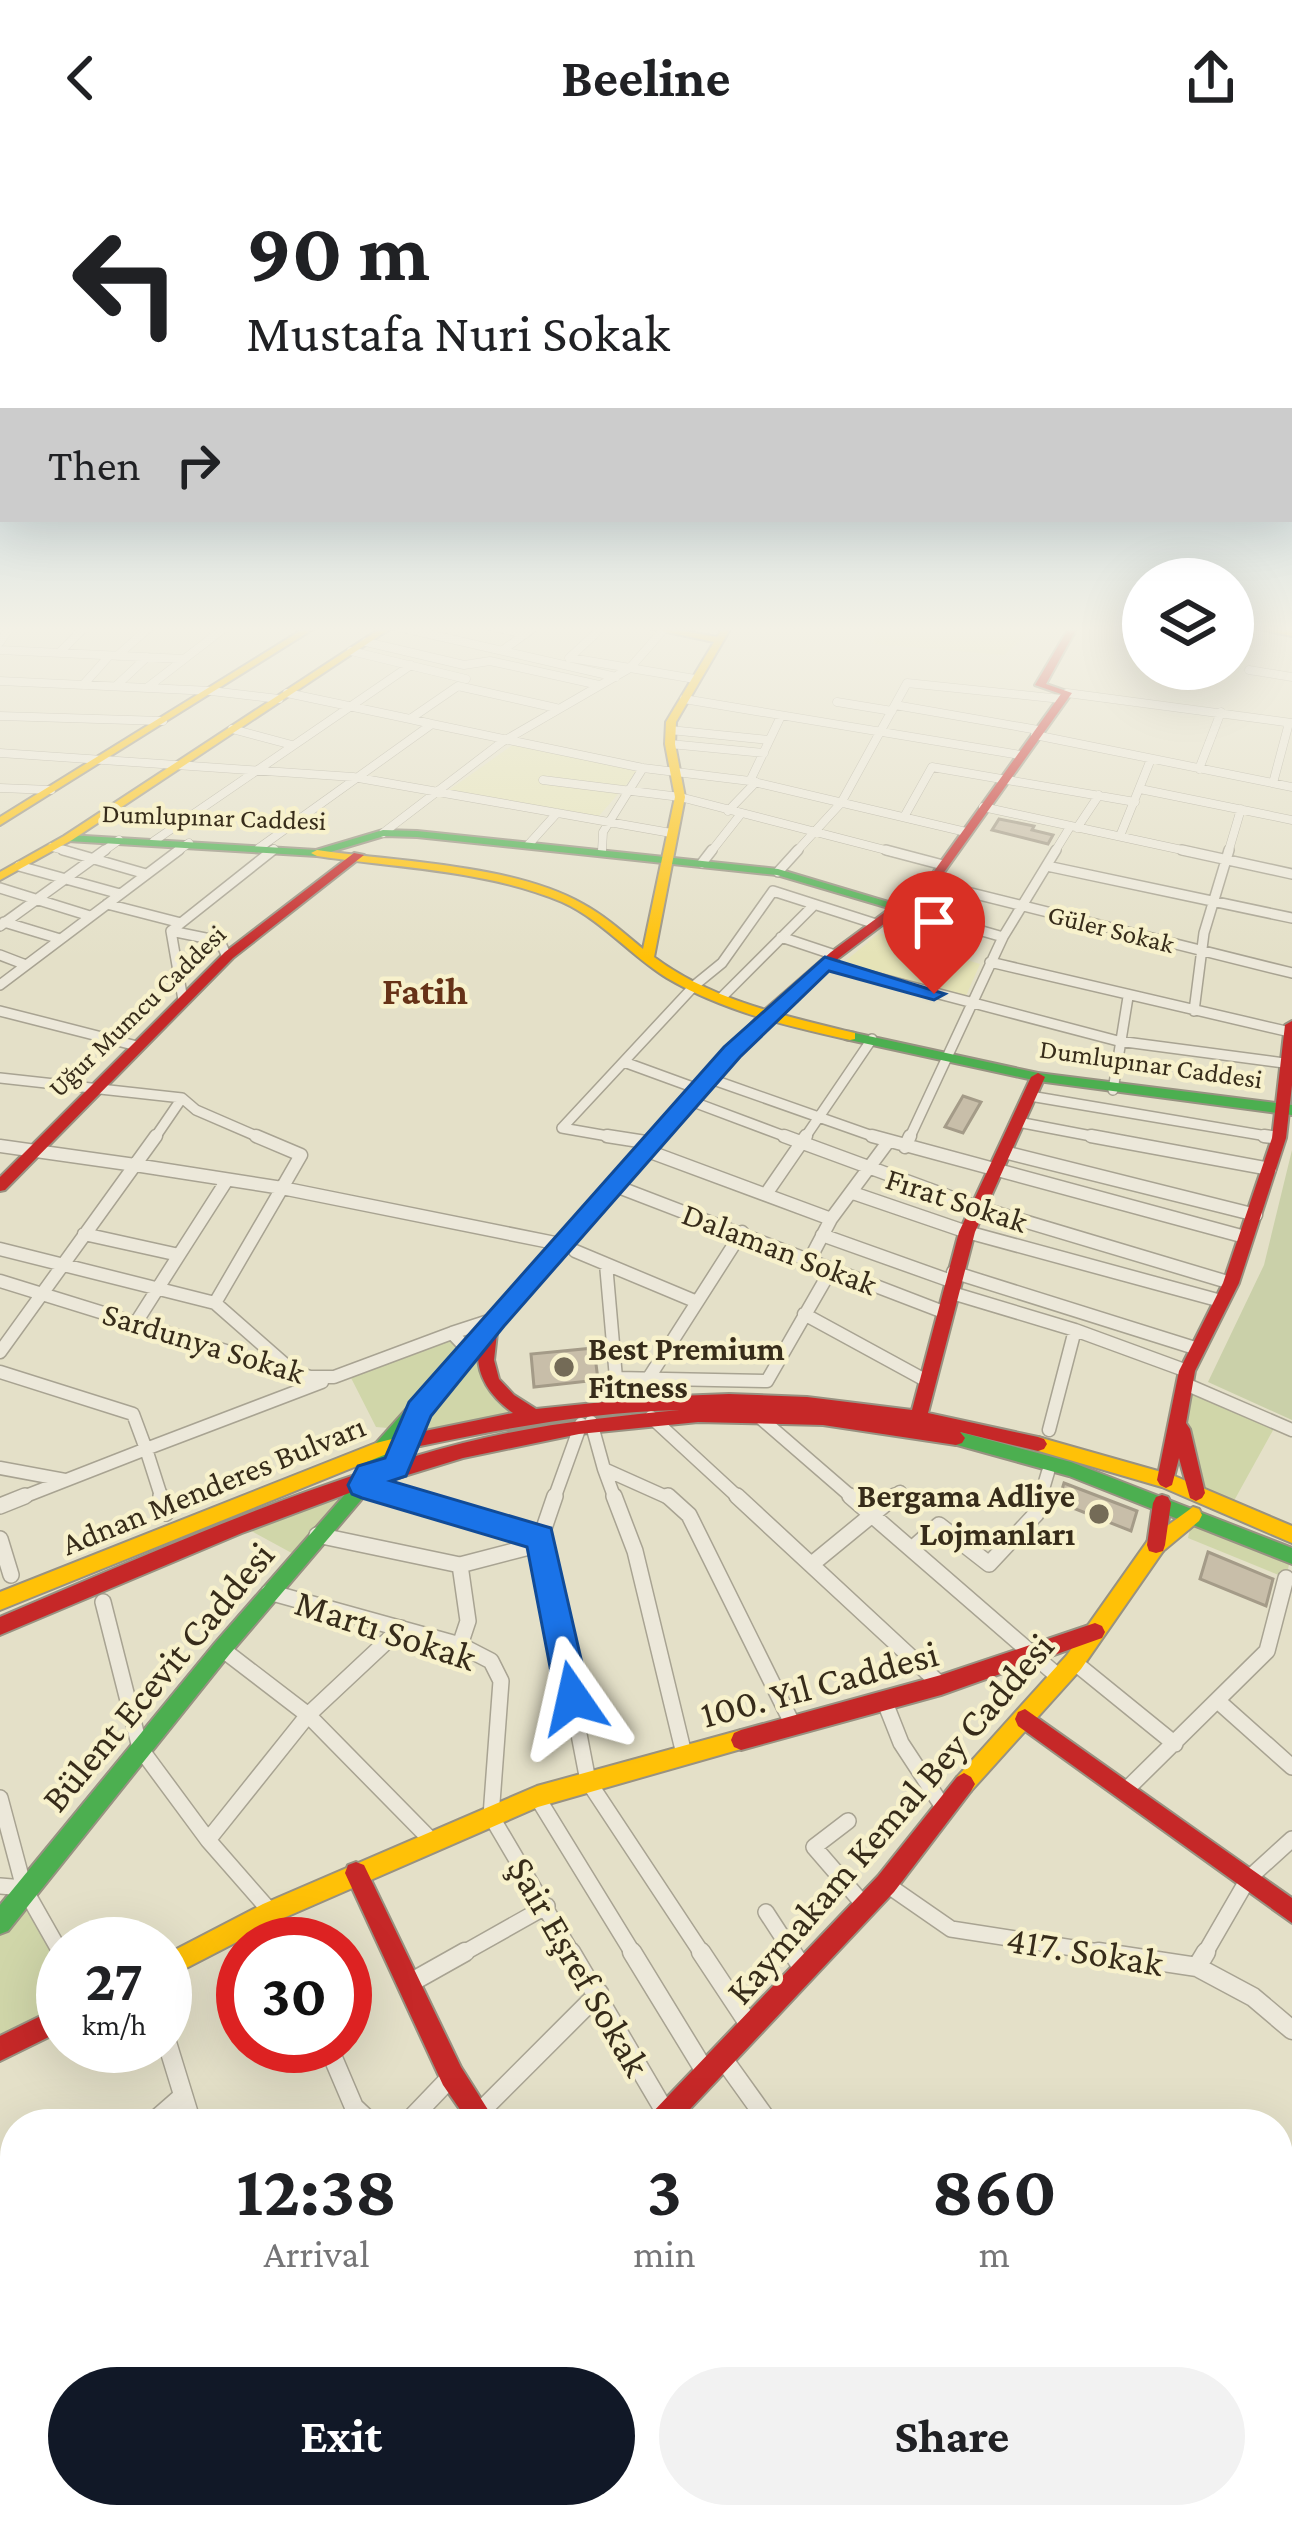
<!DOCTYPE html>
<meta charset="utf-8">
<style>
body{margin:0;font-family:"Crimson Pro",serif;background:#f2f2f2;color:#202124;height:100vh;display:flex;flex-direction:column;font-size:45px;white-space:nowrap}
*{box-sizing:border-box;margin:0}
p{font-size:39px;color:#757577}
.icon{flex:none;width:66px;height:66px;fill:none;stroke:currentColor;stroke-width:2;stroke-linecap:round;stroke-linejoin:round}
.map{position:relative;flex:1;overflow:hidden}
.side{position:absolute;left:0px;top:1953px;width:1293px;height:420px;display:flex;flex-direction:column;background:#fff;border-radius:48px 48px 0 0;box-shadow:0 12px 48px #0002}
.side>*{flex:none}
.banner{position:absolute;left:0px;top:0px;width:1293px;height:366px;box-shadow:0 12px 48px #0002;background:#fff;color:#202124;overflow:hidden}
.tools{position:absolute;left:1122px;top:402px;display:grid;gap:24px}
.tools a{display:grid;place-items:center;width:132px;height:132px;border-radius:50%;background:#fff;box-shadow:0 12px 48px #0002;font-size:60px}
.speed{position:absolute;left:36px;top:1761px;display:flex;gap:24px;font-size:60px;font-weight:700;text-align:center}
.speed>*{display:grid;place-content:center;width:156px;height:156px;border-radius:50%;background:#fff;box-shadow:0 12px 48px #0002;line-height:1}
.speed small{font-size:30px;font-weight:400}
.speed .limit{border:18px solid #d22;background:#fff;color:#111}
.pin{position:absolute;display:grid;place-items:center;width:102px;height:102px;color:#fff;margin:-123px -51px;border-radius:50% 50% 50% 0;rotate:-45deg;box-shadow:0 0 12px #0007}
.pin .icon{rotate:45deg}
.me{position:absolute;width:132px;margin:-66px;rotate:349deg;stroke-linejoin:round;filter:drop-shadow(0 0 9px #0008)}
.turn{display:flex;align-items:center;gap:42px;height:252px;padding:0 48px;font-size:54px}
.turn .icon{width:156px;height:156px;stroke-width:2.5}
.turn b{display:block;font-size:84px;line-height:102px}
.then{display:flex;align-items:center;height:114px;padding:0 48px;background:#0003;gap:24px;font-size:45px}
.eta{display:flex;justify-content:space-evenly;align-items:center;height:204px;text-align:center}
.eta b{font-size:72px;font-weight:700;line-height:84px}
.cta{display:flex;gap:24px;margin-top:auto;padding:24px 48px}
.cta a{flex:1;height:138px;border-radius:72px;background:#111827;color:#fff;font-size:48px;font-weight:700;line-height:138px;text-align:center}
.cta a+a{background:#f2f2f2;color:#202124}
header{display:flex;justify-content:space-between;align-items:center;height:156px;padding:0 48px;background:#fff;font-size:54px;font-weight:700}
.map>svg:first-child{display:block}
</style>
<header><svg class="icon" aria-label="back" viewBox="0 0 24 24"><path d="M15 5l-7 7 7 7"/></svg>Beeline<svg class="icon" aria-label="share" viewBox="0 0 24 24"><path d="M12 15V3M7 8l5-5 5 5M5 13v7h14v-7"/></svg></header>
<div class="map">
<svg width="1292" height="2373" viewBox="0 0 1292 2373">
<rect width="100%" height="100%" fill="#e4e0c8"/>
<path fill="#e5e3b7" d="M 879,470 L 1037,470 L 1004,499 L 873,488 Z
M 514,588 L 640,613 L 598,661 L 449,634 Z
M 879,777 L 980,808 L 965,842 L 843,807 Z"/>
<path fill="#d0d6a9" d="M 495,1163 L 485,1223 L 531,1259 L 404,1285 L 417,1258 L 399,1273 L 376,1271 L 348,1216 L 452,1177 L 469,1194 Z
M 1183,1227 L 1277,1267 L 1230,1352 L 1196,1337 L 1180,1266 Z
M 368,1319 L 299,1401 L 242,1370 Z
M 1193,1359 L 1291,1400 L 1286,1422 L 1188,1382 Z
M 24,1732 L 63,1801 L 63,1861 L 0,1893 L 0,1767 Z"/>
<path fill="#cad0a9" d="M 1292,994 L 1292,1264 L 1208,1226 L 1264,1109 Z"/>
<path fill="#c8bea9" stroke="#a49b88" stroke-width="3" d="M 999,663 L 1034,670 L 1032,674 L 1053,679 L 1048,688 L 992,674 Z
M 963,940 L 981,946 L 963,977 L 945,971 Z
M 594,1192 L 598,1224 L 534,1231 L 531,1198 Z
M 1064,1327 L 1137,1355 L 1131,1375 L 1058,1346 Z
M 1208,1396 L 1273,1423 L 1266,1450 L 1200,1423 Z
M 333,2358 L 446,2358 L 431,2373 L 318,2373 Z"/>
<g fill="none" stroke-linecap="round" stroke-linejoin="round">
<defs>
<path id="street-far4" d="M 394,470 L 616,521
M 490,470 L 525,478
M 0,486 L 11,470
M 366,486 L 464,509 L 490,505 L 599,529
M 0,494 L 184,503
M 503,494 L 536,470
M 351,495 L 466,523
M 59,497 L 86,470
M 117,500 L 151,470
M 569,502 L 604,470
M 571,502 L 630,512 L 665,472
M 1249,514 L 1292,521
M 0,525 L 211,535 L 279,543
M 83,529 L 109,500
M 116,530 L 147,501
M 148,531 L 227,470
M 287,537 L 410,563 L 458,530 L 556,552
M 1067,537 L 1292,567
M 684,543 L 1020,599
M 837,546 L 892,555
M 895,549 L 1038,574
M 0,560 L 163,565
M 432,568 L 643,612 L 750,625 L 966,676
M 232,573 L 292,589
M 670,574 L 768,584
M 1035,579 L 1292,631
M 670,588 L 764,597
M 0,597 L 353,621 L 671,677
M 1199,613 L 1221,556
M 543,624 L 680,641 L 897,697
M 750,625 L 781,560
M 1273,627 L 1289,567
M 0,632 L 51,634
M 1140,633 L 1292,664
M 983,651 L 1196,697
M 728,655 L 756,626
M 904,661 L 932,611 L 1135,646
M 1077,672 L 1099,639
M 383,677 L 502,586 L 630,512 L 695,523
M 1120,680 L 1151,603
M 154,685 L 411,509
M 529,688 L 557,657
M 52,691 L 74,697
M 259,692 L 432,568 L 410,563
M 602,695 L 603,676 L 643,612
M 101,697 L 119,684
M 175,697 L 189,687
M 269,697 L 274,693
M 710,697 L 740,659
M 795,697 L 841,647 L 907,527 L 1061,543
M 1054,697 L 1070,671
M 1228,697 L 1241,653"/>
<path id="street-far3" d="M 63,694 L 146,718
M 886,694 L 943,709
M 1182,694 L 1292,718
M 702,707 L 712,694
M 19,710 L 120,738
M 1047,710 L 1292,762
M 778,716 L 798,694
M 931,727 L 1292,817
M 0,732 L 90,760
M 773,735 L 876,768
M 107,748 L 181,767 L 273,694
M 899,751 L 1003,781
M 4,766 L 60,783
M 181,767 L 171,775 L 220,785 L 227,801
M 0,770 L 105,694
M 171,775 L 183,844
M 781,781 L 835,799
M 0,799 L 26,809
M 990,806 L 1290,876
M 825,808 L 1118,885 L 1284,907
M 0,829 L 179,694
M 722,841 L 814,749
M 0,855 L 137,890
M 1194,855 L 1204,777 L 1229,694
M 624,906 L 698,933
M 0,922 L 182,942 L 154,983
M 708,922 L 881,983
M 1113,934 L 1128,841
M 1030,940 L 1279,982
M 182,942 L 196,954 L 263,983
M 688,944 L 792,983
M 1018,966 L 1107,983
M 562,972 L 695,829 L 722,807 L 773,735
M 562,972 L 625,983
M 804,983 L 872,883
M 909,983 L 1003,781 L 1056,694"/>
<path id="street-far2" d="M 156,980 L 135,1009 L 282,1032 L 215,1147
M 256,980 L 301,999 L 282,1032 L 560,1088
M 607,980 L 652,987
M 784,980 L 977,1051 L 1231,1127
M 872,980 L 1245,1081
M 1091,980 L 1270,1013
M 1264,980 L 1279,982
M 0,990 L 135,1009 L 0,1196
M 905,991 L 910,980
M 645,994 L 831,1063
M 1004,996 L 1256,1059
M 613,1029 L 946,1157
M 853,1037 L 967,1076 L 1221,1145
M 766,1038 L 806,980
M 84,1078 L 179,1099 L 137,1165
M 822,1079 L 951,1125
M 0,1093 L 215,1147 L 289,1212
M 575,1095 L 697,1146
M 179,1099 L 227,1024
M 810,1103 L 831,1063 L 888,986
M 606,1108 L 616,1222 L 767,1225 L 832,1112
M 953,1116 L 1198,1193
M 0,1125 L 310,1221 L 334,1221 L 452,1177 L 469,1195
M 952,1137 L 1075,1174 L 1187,1215
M 804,1158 L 925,1224
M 452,1177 L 495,1163
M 0,1216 L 133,1258 L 146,1293 L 322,1226
M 648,1223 L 742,1076
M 1183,1227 L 1292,1274
M 757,1259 L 854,1343
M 651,1261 L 740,1343
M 591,1266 L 604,1313 L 671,1343
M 1049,1274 L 1075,1174
M 0,1312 L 65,1324
M 604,1313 L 615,1343
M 361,1332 L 402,1343
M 18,1343 L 146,1293 L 162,1343
M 554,1343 L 581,1268
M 891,1343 L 900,1336
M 1040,1343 L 1048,1316"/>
<path id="street-far1" d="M 161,1340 L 166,1357
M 391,1340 L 541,1381
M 555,1340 L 541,1381 L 588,1625 L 703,1799
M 614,1340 L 635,1395 L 684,1598
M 668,1340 L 689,1359 L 794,1571
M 737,1340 L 941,1529
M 850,1340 L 1060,1522
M 0,1350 L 25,1340
M 317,1379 L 460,1409 L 541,1388
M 0,1383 L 11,1419
M 913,1392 L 939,1369 L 989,1408 L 1036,1358 L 1041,1340
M 812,1408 L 895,1340
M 460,1409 L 468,1465 L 460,1489
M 269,1436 L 460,1489 L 491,1505 L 501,1525 L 491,1660 L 573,1799
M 103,1446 L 140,1592 L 208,1684 L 271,1756 L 285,1788
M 222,1493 L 308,1559 L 431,1684
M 1074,1506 L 1175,1588
M 884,1544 L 901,1587 L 943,1651
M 1219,1546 L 1292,1611
M 1125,1635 L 1267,1495 L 1286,1422
M 537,1641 L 634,1799
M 0,1642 L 24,1732 L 62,1799
M 848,1665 L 814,1691 L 865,1750
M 208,1684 L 308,1559 L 401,1472
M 886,1728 L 951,1773 L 1118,1799
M 0,1730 L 24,1732
M 766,1756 L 794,1799
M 460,1799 L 547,1750
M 1204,1799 L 1248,1723 L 1292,1683"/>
<path id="street" d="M 60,1796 L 63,1801
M 571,1796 L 667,1959
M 632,1796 L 706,1917
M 701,1796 L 750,1870
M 792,1796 L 804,1814
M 1098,1796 L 1197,1811 L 1206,1796
M 1197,1811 L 1253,1841 L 1292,1874
M 408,1828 L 465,1796
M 165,1880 L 192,1968
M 328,1890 L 354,1951 L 372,1968
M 722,1901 L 770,1968
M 478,1958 L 599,1837
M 151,1968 L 183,1940
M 406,1968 L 451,1921
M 0,2067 L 15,2092
M 0,2271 L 15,2244
M 564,2358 L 571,2373
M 664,2358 L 672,2373
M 989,2358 L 993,2373
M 1080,2358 L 1103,2373
M 786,2373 L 798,2358"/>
<path id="fast" d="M 383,674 L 417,675 L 778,713 L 905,751 L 899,755 L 777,719 L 417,681 L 384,680 L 317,700 L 68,685 L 62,682 L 68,679 L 316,694 Z
M 850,876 L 1038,917 L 1292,949 L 1292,959 L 1038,925 L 845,883 L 843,880 Z
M 519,1132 L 527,1138 L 525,1142 L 388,1297 L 367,1337 L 229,1499 L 8,1775 L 0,1778 L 0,1749 L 215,1487 L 355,1327 L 376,1287 L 513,1134 Z
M 956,1275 L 1071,1306 L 1292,1392 L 1292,1408 L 1069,1320 L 950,1287 L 947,1282 L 950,1277 Z
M 278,2358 L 312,2358 L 303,2373 L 269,2373 Z"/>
<path id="slow" d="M 308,470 L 318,470 L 0,669 L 0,661 Z
M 384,470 L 394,470 L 72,684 L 0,724 L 0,716 L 64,680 Z
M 639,470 L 656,470 L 717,481 L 724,470 L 732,470 L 676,566 L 675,588 L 685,641 L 654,801 C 713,845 785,860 855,877 L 855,883 L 850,884 C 787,870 723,855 667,822 C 630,799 602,764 562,746 C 486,714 398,712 317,700 L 311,697 L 317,694 C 398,706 512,708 583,748 C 605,760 624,777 643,793 L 675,641 L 665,588 L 666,566 L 714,486 Z
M 1253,470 L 1292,474 L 1292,480 L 1254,472 Z
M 420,1276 L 426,1278 L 429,1283 L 426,1288 L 384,1299 L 0,1454 L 0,1436 L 376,1287 Z
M 1038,1281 L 1172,1319 L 1292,1370 L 1292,1387 L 1162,1331 L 1032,1293 L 1029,1288 L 1032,1283 Z
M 1193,1351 L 1199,1353 L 1202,1359 L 1199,1365 L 1163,1395 L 1081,1513 L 971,1635 L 964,1639 L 957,1635 L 953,1628 L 957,1621 L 1067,1499 L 1149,1383 Z
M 741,1574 L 748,1577 L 751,1584 L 748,1591 L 538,1651 L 279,1764 L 165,1823 L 165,1799 L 263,1748 L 537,1630 Z"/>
<path id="jam" d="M 1070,470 L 1078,470 L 1046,528 L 1072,537 L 935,729 L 839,802 L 770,864 L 525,1142 L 513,1142 L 511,1138 L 513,1134 L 760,858 L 831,796 L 927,725 L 1061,538 L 1035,529 Z
M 354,697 L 364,699 L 233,802 L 5,1034 L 0,1035 L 0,1021 L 225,796 Z
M 1292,865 L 1292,929 L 1286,982 L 1239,1127 L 1195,1215 L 1186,1267 L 1190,1273 L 1205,1337 L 1202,1342 L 1196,1345 L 1190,1342 L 1179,1302 L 1172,1329 L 1166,1332 L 1160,1329 L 1157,1324 L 1179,1215 L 1223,1127 L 1272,982 L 1285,869 Z
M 1038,917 L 1045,921 L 975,1076 L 928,1257 L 1038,1281 L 1044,1283 L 1047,1288 L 1044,1293 L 1038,1295 L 960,1276 L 965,1282 L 962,1287 L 956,1289 L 823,1269 L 698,1266 L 579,1278 L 463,1302 L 352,1336 L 242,1377 L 0,1479 L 0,1461 C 151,1397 303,1328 463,1287 C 534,1269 607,1261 680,1254 C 592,1256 506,1272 420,1290 L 414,1288 L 411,1283 L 414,1278 L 420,1276 L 513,1257 C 483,1235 470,1208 483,1173 L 495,1173 L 497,1177 L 494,1204 L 499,1223 L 514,1239 L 536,1253 L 652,1241 L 729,1238 L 807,1241 L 912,1254 L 959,1076 L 1031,921 Z
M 1162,1339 L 1168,1341 L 1171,1347 L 1165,1389 L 1163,1395 L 1156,1397 L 1149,1395 L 1147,1389 L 1153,1347 L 1156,1341 Z
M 1095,1467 L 1102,1470 L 1105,1476 L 1102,1482 L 941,1539 L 741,1594 L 734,1591 L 731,1584 L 734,1577 L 741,1574 L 941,1519 Z
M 1025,1553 L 1292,1742 L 1292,1767 L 1018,1570 L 1015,1563 L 1018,1556 Z
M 964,1617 L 971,1621 L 975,1628 L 971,1635 L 894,1736 L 676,1968 L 647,1968 L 650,1959 L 878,1720 L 957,1621 Z
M 356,1706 L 364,1709 L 461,1911 L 497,1968 L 470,1968 L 443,1929 L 345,1717 L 348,1709 Z
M 63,1849 L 63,1874 L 0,1905 L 0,1880 Z"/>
</defs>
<use href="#street-far4" stroke="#a8a392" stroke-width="9"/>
<use href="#street-far3" stroke="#a8a392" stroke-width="12"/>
<use href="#street-far2" stroke="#a8a392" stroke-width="15"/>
<use href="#street-far1" stroke="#a8a392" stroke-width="18"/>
<use href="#street" stroke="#a8a392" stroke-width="21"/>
<use href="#fast" stroke="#989282" stroke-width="4"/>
<use href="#slow" stroke="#989282" stroke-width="4"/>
<use href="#jam" stroke="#989282" stroke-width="4"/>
<use href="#street-far4" stroke="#ece8da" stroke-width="8"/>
<use href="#street-far3" stroke="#ece8da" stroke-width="9"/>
<use href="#street-far2" stroke="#ece8da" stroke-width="12"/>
<use href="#street-far1" stroke="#ece8da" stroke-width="15"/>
<use href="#street" stroke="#ece8da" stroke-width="18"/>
<use href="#fast" fill="#4caf50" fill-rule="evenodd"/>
<use href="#slow" fill="#ffc107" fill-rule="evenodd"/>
<use href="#jam" fill="#c62828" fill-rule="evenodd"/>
</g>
<linearGradient id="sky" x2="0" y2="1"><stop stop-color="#93bdd8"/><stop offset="0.59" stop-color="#f3f1e6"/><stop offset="1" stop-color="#f3f1e6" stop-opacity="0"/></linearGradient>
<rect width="1292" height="802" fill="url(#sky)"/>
<path fill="#1a73e8" stroke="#114b97" stroke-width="3" d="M 825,801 L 945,838 L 934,844 L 829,815 L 740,901 L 504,1170 L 431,1260 L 406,1320 L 391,1325 L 551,1372 L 590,1542 L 585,1553 L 573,1558 L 561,1553 L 556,1542 L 527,1391 L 362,1342 L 352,1338 L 348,1329 L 358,1310 L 385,1302 L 409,1246 L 724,891 Z"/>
<g fill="#746b57" stroke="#f7f1cc" stroke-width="4.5">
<circle cx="564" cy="1211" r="12"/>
<circle cx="1099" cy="1358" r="12"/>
</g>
<g text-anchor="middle" stroke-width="9" stroke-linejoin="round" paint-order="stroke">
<g font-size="27" fill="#372c1a" stroke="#f7f1cc">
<text transform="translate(214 661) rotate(2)" y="9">Dumlupınar Caddesi</text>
<text transform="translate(1111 773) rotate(14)" y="9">Güler Sokak</text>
<text transform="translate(137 855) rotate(-44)" y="9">Uğur Mumcu Caddesi</text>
<text transform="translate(1151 908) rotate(8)" y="9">Dumlupınar Caddesi</text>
</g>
<g font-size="33" fill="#372c1a" stroke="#f7f1cc">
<text transform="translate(957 1043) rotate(18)" y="12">Fırat Sokak</text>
<text transform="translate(780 1092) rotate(21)" y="12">Dalaman Sokak</text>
<text transform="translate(204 1186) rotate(17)" y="12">Sardunya Sokak</text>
<text transform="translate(213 1328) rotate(-22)" y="12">Adnan Menderes Bulvarı</text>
</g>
<g font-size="33" font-weight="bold" fill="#372c1a" stroke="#f7f1cc" text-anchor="start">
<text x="588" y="1204">Best Premium<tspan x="588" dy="38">Fitness</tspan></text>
<text x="1075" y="1351" text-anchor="end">Bergama Adliye<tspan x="1075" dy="38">Lojmanları</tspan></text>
</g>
<g font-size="39" font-weight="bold" fill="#663217" stroke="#f7f1cc">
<text x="425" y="848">Fatih</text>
</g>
<g font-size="39" fill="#372c1a" stroke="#f7f1cc">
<text transform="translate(386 1473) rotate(18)" y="14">Martı Sokak</text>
<text transform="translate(157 1520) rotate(-50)" y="14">Bülent Ecevit Caddesi</text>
<text transform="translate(819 1527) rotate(-15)" y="14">100. Yıl Caddesi</text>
<text transform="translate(889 1662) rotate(-49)" y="14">Kaymakam Kemal Bey Caddesi</text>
<text transform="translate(1085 1794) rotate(9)" y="14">417. Sokak</text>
<text transform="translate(580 1810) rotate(60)" y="14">Şair Eşref Sokak</text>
</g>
</g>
</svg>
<div class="tools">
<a><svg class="icon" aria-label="layers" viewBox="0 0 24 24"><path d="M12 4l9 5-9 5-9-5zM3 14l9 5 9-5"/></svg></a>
</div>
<div class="speed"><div>27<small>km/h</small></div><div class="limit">30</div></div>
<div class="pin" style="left:934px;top:838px;background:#d93025"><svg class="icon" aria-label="arrive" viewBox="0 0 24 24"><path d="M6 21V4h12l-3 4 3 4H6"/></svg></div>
<svg class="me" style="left:573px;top:1542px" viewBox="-20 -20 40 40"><path d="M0-17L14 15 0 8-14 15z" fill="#1a73e8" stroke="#fff" stroke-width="4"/></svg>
<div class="banner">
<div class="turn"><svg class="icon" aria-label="left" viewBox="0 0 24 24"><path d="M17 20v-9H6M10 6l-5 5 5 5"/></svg><div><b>90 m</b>Mustafa Nuri Sokak</div></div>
<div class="then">Then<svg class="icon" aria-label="right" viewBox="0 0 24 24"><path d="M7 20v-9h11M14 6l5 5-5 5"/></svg></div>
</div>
<section class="side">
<div class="eta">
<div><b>12:38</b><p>Arrival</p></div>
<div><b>3</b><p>min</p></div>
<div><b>860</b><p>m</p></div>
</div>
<div class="cta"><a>Exit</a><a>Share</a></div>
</section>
</div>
